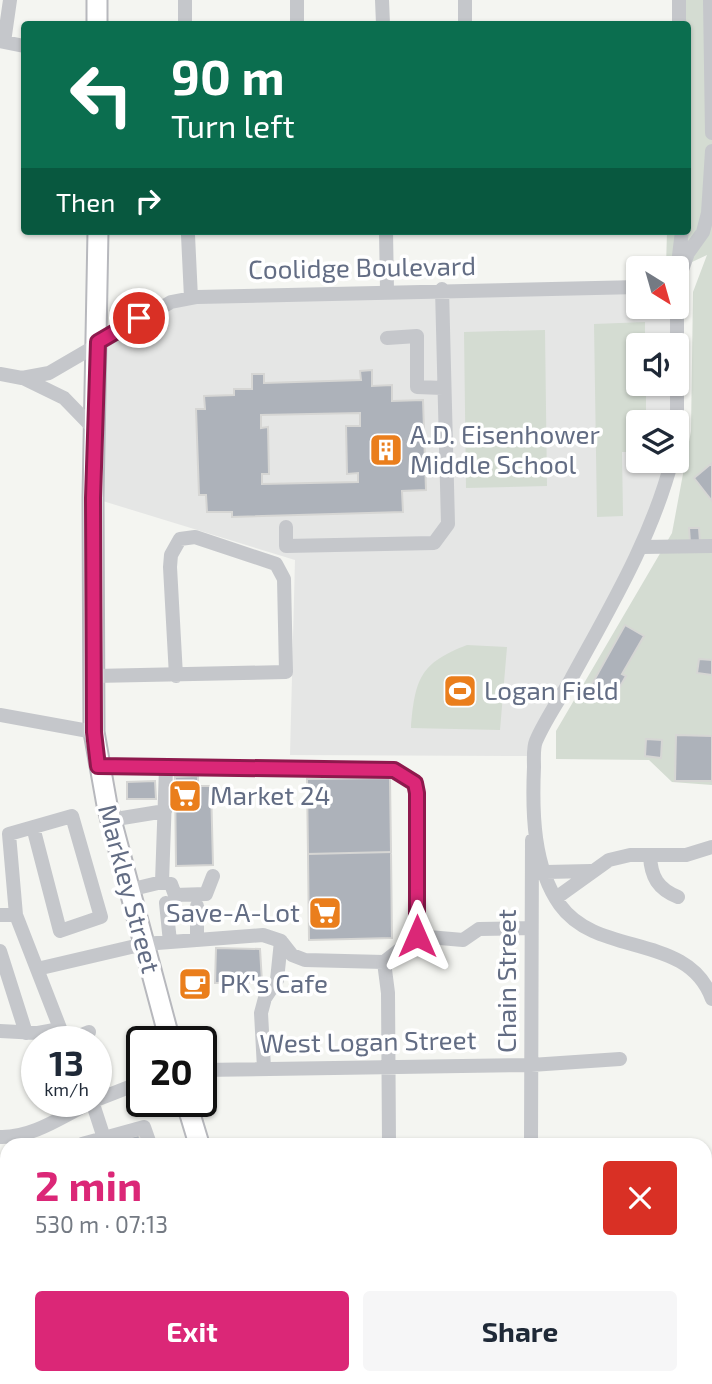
<!DOCTYPE html>
<meta charset="utf-8">
<style>
body{margin:0;font-family:"Exo 2",sans-serif;background:#f6f6f7;color:#1f2937;height:100vh;display:flex;flex-direction:column;font-size:26px;white-space:nowrap}
*{box-sizing:border-box;margin:0}
p{font-size:23px;color:#747a83}
.icon{flex:none;width:38px;height:38px;fill:none;stroke:currentColor;stroke-width:2;stroke-linecap:round;stroke-linejoin:round}
.map{position:relative;flex:1;overflow:hidden}
.details{position:absolute;left:0px;top:1138px;width:712px;height:247px;display:flex;flex-direction:column;background:#fff;border-radius:21px 21px 0 0;box-shadow:0 2px 5px #0004}
.details>*{flex:none}
.banner{position:absolute;left:21px;top:21px;width:670px;height:214px;border-radius:7px;box-shadow:0 2px 5px #0004;background:#0b6e4f;color:#fff;overflow:hidden}
.needle{width:46px;rotate:143deg}
.controls{position:absolute;left:626px;top:256px;display:grid;gap:14px}
.controls a{display:grid;place-items:center;width:63px;height:63px;border-radius:7px;background:#fff;box-shadow:0 2px 5px #0004;font-size:35px}
.speed{position:absolute;left:21px;top:1026px;display:flex;gap:14px;font-size:35px;font-weight:700;text-align:center}
.speed>*{display:grid;place-content:center;width:91px;height:91px;border-radius:50%;background:#fff;box-shadow:0 2px 5px #0004;line-height:1}
.speed small{font-size:18px;font-weight:400}
.speed .limit{border:4px solid #111;border-radius:10px;background:#fff;color:#111}
.pin{position:absolute;display:grid;place-items:center;width:60px;height:60px;color:#fff;margin:-30px;border:4px solid #fff;border-radius:50%;box-shadow:0 2px 7px #0007}
.me{position:absolute;width:77px;margin:-38px;rotate:0deg;stroke-linejoin:round;filter:drop-shadow(0 0 5px #0008)}
.turn{display:flex;align-items:center;gap:24px;height:147px;padding:0 35px;font-size:32px}
.turn .icon{width:91px;height:91px;stroke-width:2.5}
.turn b{display:block;font-size:49px;line-height:60px}
.then{display:flex;align-items:center;height:66px;padding:0 35px;background:#0003;gap:14px;font-size:26px}
.round{display:grid;place-items:center;flex:none;width:74px;height:74px;border-radius:7px;background:#f6f6f7}
.head{display:flex;align-items:center;justify-content:space-between;height:119px;padding:0 35px}
h1{font-size:42px;font-weight:700;line-height:52px;color:#db2777}
.button{display:flex;gap:14px;margin-top:auto;padding:14px 35px}
.button a{flex:1;height:80px;border-radius:7px;background:#db2777;color:#fff;font-size:28px;font-weight:700;line-height:80px;text-align:center}
.button a+a{background:#f6f6f7;color:#1f2937}
.map>svg:first-child{display:block}
</style>
<div class="map">
<svg width="712" height="1384" viewBox="0 0 712 1384">
<rect width="100%" height="100%" fill="#f4f5f1"/>
<path fill="#e5e6e5" fill-rule="evenodd" d="M 639,287 L 639,306 L 677,306 L 677,422 L 639,422 L 639,460 L 672,460 L 661,501 L 643,547 L 535,743 L 534,756 L 290,755 L 295,560 L 93,498 L 93,376 L 98,342 L 171,302 L 197,297 L 387,290 ZM 639,345 L 677,345 L 677,383 L 639,383 Z"/>
<path fill="#d4dcd2" d="M 673,0 L 712,0 L 712,785 L 672,782 L 649,760 L 556,759 L 556,731 L 672,533 L 691,431 L 693,292 L 707,255 L 677,269 L 666,268 L 667,231 L 688,231 L 688,24 L 673,24 Z
M 645,322 L 645,345 L 639,345 L 639,383 L 646,383 L 646,422 L 639,422 L 639,452 L 622,452 L 623,516 L 597,517 L 594,324 Z
M 545,330 L 547,486 L 466,488 L 464,332 Z
M 467,645 L 507,647 L 500,730 L 411,728 C 415,679 420,663 467,645 Z"/>
<path fill="#adb2ba" stroke="#d6d6d4" stroke-width="2" fill-rule="evenodd" d="M 372,370 L 372,386 L 392,385 L 392,401 L 423,400 L 426,490 L 402,491 L 403,512 L 232,517 L 232,512 L 207,512 L 206,495 L 199,495 L 196,409 L 205,409 L 204,396 L 234,395 L 234,389 L 252,389 L 252,374 L 264,374 L 264,383 L 361,380 L 360,371 ZM 360,413 L 360,426 L 346,426 L 347,474 L 358,473 L 358,482 L 262,484 L 262,474 L 269,474 L 268,427 L 261,428 L 261,415 Z
M 712,463 L 712,501 L 694,478 Z
M 689,528 L 699,528 L 700,542 L 690,542 Z
M 625,625 L 644,636 L 622,674 L 626,676 L 617,692 L 612,689 L 608,695 L 592,684 Z
M 699,659 L 712,660 L 712,675 L 697,673 Z
M 676,735 L 712,736 L 712,781 L 675,781 Z
M 646,739 L 662,740 L 661,758 L 645,756 Z
M 198,776 L 198,786 L 211,786 L 213,865 L 176,866 L 175,777 Z
M 390,778 L 391,852 L 308,854 L 307,779 Z
M 155,781 L 156,799 L 127,799 L 127,782 Z
M 391,852 L 392,938 L 309,940 L 308,854 Z
M 216,948 L 260,949 L 262,982 L 215,983 Z
M 139,1135 L 142,1144 L 119,1144 L 118,1140 Z
M 0,1184 L 7,1186 L 0,1206 Z"/>
<g fill="none" stroke-linecap="round" stroke-linejoin="round">
<defs>
<path id="highway" d="M 97,0 L 97,24
M 98,231 L 93,498 L 94,732 L 107,805 L 170,1041
M 186,1101 L 199,1144
M 263,1377 L 265,1384"/>
</defs>
<use href="#highway" stroke="#b7b8bd" stroke-width="23"/>
<path stroke="#c5c7cb" stroke-width="14" d="M 297,0 L 297,24
M 382,0 L 383,24
M 465,0 L 465,24
M 710,0 L 712,133
M 185,24 L 185,0
M 679,24 L 679,0
M 0,41 L 24,46
M 4,42 L 10,0
M 386,231 L 387,290
M 188,235 L 191,298
M 678,264 L 682,231
M 677,284 L 688,253 L 703,232 L 708,213 L 712,151
M 677,306 L 677,422
M 387,338 L 417,336 L 417,387 L 443,388
M 0,374 L 22,378 L 49,373 L 171,302 L 197,297 L 639,287
M 23,378 L 64,398 L 96,431
M 672,460 C 651,540 609,609 570,681 C 559,700 545,720 536,741 C 533,748 534,759 534,767 C 532,812 533,867 560,905 C 598,958 688,932 712,999
M 286,527 L 286,546 L 434,543 L 448,524 L 442,289
M 643,547 L 712,546
M 94,676 L 286,672 L 284,579 L 276,564 L 195,537 L 180,539 L 171,555 L 170,567 L 176,676
M 0,715 L 94,732
M 98,766 L 394,770 L 415,783 L 417,793 L 417,936
M 110,820 L 165,811
M 33,827 L 60,931 L 101,917 L 72,816 L 9,834 L 16,915 L 65,1041
M 650,856 C 651,877 658,889 678,897
M 546,872 L 591,871
M 162,882 L 171,884 L 175,895 L 206,894 L 213,876
M 129,890 L 162,882 L 166,768
M 556,898 L 609,860 L 630,855 L 686,855 L 712,847
M 166,903 L 170,942
M 197,906 L 197,940
M 0,915 L 16,915
M 0,951 L 26,1033
M 384,962 L 388,993 L 389,1144
M 37,969 L 144,944 L 263,935 L 281,941 L 292,955 L 305,960 L 384,962 L 417,936 L 463,940 L 479,929 L 531,928
M 0,1031 L 38,1033 L 60,1029
M 67,1041 L 89,1032
M 264,1068 L 261,1013 L 265,998 L 277,980 L 281,941
M 201,1070 L 531,1065 L 620,1059
M 96,1100 L 142,1082
M 92,1101 L 104,1138 L 144,1127 L 150,1144
M 171,1101 L 191,1118
M 0,1137 C 34,1138 64,1115 94,1101
M 82,1144 L 104,1138 L 106,1144
M 531,1144 L 532,840
M 0,1184 L 7,1168
M 0,1237 L 7,1240
M 0,1325 L 7,1325
M 0,1353 L 7,1352
M 163,1377 L 169,1384
M 513,1377 L 513,1384 L 531,1384
M 136,1384 L 143,1377
M 418,1384 L 418,1377
M 710,1384 L 712,1377"/>
<use href="#highway" stroke="#fff" stroke-width="19"/>
</g>
<g fill="none" stroke-linecap="round" stroke-linejoin="round">
<defs>
<path id="route" d="M 139,318 L 98,342 L 93,498 L 94,732 L 98,766 L 394,770 L 415,783 L 417,793 L 417,936"/>
</defs>
<use href="#route" stroke="#8e194d" stroke-width="18"/>
<use href="#route" stroke="#db2777" stroke-width="12"/>
</g>
<defs>
<symbol id="building-square" viewBox="-11 -11 22 22"><rect x="-9" y="-9" width="18" height="18" rx="4" fill="#ea7e1c" stroke="#fff"/><path d="M-4-6H4V6H1V3H-1V6H-4ZM-2.5-4.3h1.7v1.8h-1.7ZM.8-4.3h1.7v1.8H.8ZM-2.5-1h1.7V.8h-1.7ZM.8-1h1.7V.8H.8Z" fill="#fff"/></symbol>
<symbol id="stadium-square" viewBox="-11 -11 22 22"><rect x="-9" y="-9" width="18" height="18" rx="4" fill="#ea7e1c" stroke="#fff"/><path d="M0-5a6.5 5 0 1 0 0 10a6.5 5 0 1 0 0-10ZM-3.5-1.8h7v3.6h-7Z" fill="#fff"/></symbol>
<symbol id="supermarket-square" viewBox="-11 -11 22 22"><rect x="-9" y="-9" width="18" height="18" rx="4" fill="#ea7e1c" stroke="#fff"/><path d="M-6-5.5h2.5l.6 2H6L4.5 2H-2.5L-4.4-4H-6ZM-1.5 3.2a1.3 1.3 0 1 0 .1 0ZM3 3.2a1.3 1.3 0 1 0 .1 0Z" fill="#fff"/></symbol>
<symbol id="cafe-square" viewBox="-11 -11 22 22"><rect x="-9" y="-9" width="18" height="18" rx="4" fill="#ea7e1c" stroke="#fff"/><path d="M-5.5-4.5H6V0H3Q3 3.5 0 3.5H-2.5Q-5.5 3.5-5.5 0ZM3-3.2v2h1.7v-2ZM-6 4.5H4V6H-6Z" fill="#fff"/></symbol>
</defs>
<g fill-rule="evenodd">
<use href="#building-square" x="367" y="431" width="38" height="38"/>
<use href="#stadium-square" x="441" y="672" width="38" height="38"/>
<use href="#supermarket-square" x="166" y="777" width="38" height="38"/>
<use href="#supermarket-square" x="306" y="894" width="38" height="38"/>
<use href="#cafe-square" x="176" y="965" width="38" height="38"/>
</g>
<g text-anchor="middle" stroke-width="7" stroke-linejoin="round" paint-order="stroke">
<g font-size="26" fill="#636d84" stroke="#fff">
<text transform="translate(362 268) rotate(-1)" y="9">Coolidge Boulevard</text>
<text transform="translate(129 889) rotate(75)" y="9">Markley Street</text>
<text transform="translate(507 981) rotate(-90)" y="9">Chain Street</text>
<text transform="translate(368 1042) rotate(-1)" y="9">West Logan Street</text>
</g>
<g font-size="26" fill="#636d84" stroke="#fff" text-anchor="start">
<text x="410" y="444">A.D. Eisenhower<tspan x="410" dy="30">Middle School</tspan></text>
<text x="484" y="700">Logan Field</text>
<text x="210" y="805">Market 24</text>
<text x="300" y="922" text-anchor="end">Save-A-Lot</text>
<text x="220" y="993">PK's Cafe</text>
</g>
</g>
</svg>
<div class="controls">
<a><svg class="needle" viewBox="-14 -14 28 28"><path d="M0-13l5 13h-10z" fill="#e53935"/><path d="M0 13l5-13h-10z" fill="#747a83"/></svg></a>
<a><svg class="icon" aria-label="sound" viewBox="0 0 24 24"><path d="M4 9h4l5-4v14l-5-4H4zM17 9q2 3 0 6"/></svg></a>
<a><svg class="icon" aria-label="layers" viewBox="0 0 24 24"><path d="M12 4l9 5-9 5-9-5zM3 14l9 5 9-5"/></svg></a>
</div>
<div class="speed"><div>13<small>km/h</small></div><div class="limit">20</div></div>
<div class="pin" style="left:139px;top:318px;background:#d93025"><svg class="icon" aria-label="arrive" viewBox="0 0 24 24"><path d="M6 21V4h12l-3 4 3 4H6"/></svg></div>
<svg class="me" style="left:417px;top:936px" viewBox="-20 -20 40 40"><path d="M0-17L14 15 0 8-14 15z" fill="#db2777" stroke="#fff" stroke-width="4"/></svg>
<div class="banner">
<div class="turn"><svg class="icon" aria-label="left" viewBox="0 0 24 24"><path d="M17 20v-9H6M10 6l-5 5 5 5"/></svg><div><b>90 m</b>Turn left</div></div>
<div class="then">Then<svg class="icon" aria-label="right" viewBox="0 0 24 24"><path d="M7 20v-9h11M14 6l5 5-5 5"/></svg></div>
</div>
<section class="details">
<div class="head"><div><h1>2 min</h1><p>530 m · 07:13</p></div><a class="round" style="background:#d93025;color:#fff"><svg class="icon" aria-label="close" viewBox="0 0 24 24"><path d="M6 6l12 12M18 6L6 18"/></svg></a></div>
<div class="button"><a>Exit</a><a>Share</a></div>
</section>
</div>
